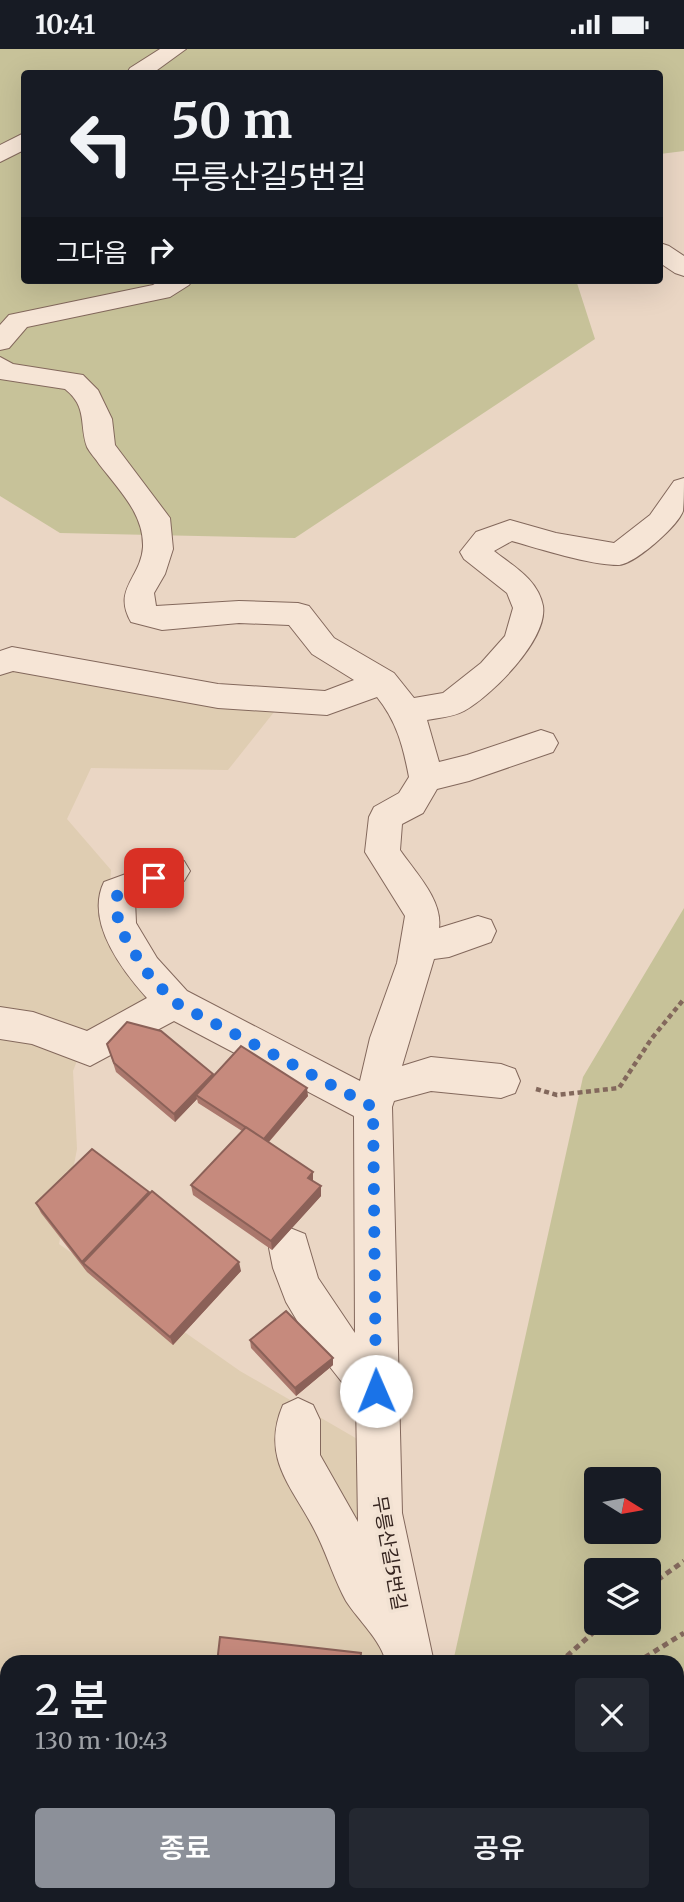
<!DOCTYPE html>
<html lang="ko">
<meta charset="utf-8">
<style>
body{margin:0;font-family:Merriweather,"Noto Sans KR",serif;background:#242831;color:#f1f3f6;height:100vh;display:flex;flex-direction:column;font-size:26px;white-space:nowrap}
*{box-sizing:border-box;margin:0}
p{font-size:23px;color:#9ea1a6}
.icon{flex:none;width:38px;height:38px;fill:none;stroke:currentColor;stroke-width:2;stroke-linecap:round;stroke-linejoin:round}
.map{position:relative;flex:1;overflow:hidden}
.sheet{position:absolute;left:0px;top:1606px;width:684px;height:247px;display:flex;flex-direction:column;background:#171b24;border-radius:21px 21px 0 0;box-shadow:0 7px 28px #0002}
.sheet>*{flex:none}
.top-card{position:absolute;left:21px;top:21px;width:642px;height:214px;border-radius:7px;box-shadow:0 7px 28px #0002;background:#171b24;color:#f1f3f6;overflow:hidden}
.needle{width:46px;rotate:101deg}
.tools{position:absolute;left:584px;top:1418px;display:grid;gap:14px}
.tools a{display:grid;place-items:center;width:77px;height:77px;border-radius:7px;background:#171b24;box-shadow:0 7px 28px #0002;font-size:35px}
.pin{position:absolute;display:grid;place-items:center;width:60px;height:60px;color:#fff;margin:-30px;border-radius:14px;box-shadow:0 4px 10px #0006}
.me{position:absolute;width:77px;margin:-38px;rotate:359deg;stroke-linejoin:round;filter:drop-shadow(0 0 5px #0008)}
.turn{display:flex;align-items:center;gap:24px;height:147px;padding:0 35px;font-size:32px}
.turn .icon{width:91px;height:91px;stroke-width:2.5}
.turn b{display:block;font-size:49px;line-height:60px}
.then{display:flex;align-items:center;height:66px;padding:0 35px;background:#0003;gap:14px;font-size:26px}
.round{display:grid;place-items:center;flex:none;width:74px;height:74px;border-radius:7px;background:#242831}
.overview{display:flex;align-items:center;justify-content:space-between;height:119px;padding:0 35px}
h1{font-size:42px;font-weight:600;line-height:52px}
.cta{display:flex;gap:14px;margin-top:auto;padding:14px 35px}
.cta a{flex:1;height:80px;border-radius:7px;background:#8c9099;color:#fff;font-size:28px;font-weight:600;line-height:80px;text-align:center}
.cta a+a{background:#242831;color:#f1f3f6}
.status{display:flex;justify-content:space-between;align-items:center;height:49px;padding:0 35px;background:#171b24;direction:ltr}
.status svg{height:19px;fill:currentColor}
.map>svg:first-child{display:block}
</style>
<div class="status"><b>10:41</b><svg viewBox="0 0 49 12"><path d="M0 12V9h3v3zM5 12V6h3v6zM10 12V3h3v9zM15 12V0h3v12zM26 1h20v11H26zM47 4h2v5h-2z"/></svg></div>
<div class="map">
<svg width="684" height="1853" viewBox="0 0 684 1853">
<rect width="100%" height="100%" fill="#ead6c4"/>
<path fill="#dfcdb2" d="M 0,620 L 282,653 L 228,721 L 91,719 L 67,770 L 111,821 L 107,878 L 159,949 L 85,991 L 73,1022 L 77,1100 L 59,1195 L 240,1322 L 371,1398 L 403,1613 L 7,1614 L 7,1846 L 375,1846 L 373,1853 L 0,1853 Z"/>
<path fill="#c7c299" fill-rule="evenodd" d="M 0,0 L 684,0 L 684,102 L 660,105 L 660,24 L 24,24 L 24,231 L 576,231 L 595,290 L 295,489 L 60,484 L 0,447 Z
M 684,859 L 684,1853 L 463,1853 L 461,1846 L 677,1846 L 677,1614 L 453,1613 L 583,1028 ZM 597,1430 L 649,1430 L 649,1482 L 597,1482 ZM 597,1521 L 649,1521 L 649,1573 L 597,1573 Z"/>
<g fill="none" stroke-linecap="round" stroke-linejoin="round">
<defs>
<path id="minor" d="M 160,0 L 186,0 L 153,24 L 127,24 L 130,19 Z
M 24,84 L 24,101 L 0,113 L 0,96 Z
M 660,194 L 669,197 L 684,207 L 684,227 L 675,224 L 660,214 Z
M 161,231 L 193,231 L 189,236 L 170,248 L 27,278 L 9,299 L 0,301 L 0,276 L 9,266 L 153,236 Z
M 0,308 L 13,315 L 83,326 L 98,341 L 112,370 L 115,396 L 170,469 L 173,500 L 165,525 L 154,544 L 156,557 L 239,552 L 298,554 L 309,557 L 334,589 L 394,624 L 414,649 L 443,644 L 481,614 L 505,587 L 513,559 L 507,544 L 464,510 L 460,503 L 476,483 L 510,471 L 556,484 L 614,494 L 650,466 L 674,432 L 684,429 C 684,438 684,453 683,462 C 678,477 634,516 618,516 C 590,516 540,500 512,492 L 494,502 C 513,517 538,530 543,557 C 548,591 491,647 464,662 C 453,668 438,669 427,671 L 439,713 L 467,706 L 541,681 L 553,685 L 558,694 L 553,703 L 469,732 L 437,740 L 423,764 L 402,775 L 400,801 C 415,823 443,851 439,879 L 478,867 L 491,871 L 496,882 L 491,893 L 449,908 L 434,910 L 402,1017 L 431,1008 L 501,1015 L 515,1020 L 520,1032 L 515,1044 L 501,1049 L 431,1042 L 394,1052 L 392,1058 L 402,1464 L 434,1614 L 386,1614 C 382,1592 358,1571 346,1552 C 335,1532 328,1509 318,1488 C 296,1441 259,1412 283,1356 L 298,1349 L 313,1356 L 320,1371 L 320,1406 L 358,1473 L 356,1351 L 308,1290 L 286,1253 L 273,1219 L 269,1199 L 275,1185 L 290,1179 L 305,1185 L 318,1229 L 355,1284 L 354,1067 L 174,972 L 90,1017 L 32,995 L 0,990 L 0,958 L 33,963 L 87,982 L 147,949 C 121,920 85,872 104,833 L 172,808 L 184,812 L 190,822 L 184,832 L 135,851 L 136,874 L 157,909 L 187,942 L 360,1032 L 370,989 L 397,914 L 405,867 L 365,803 L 369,768 L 374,758 L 399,744 L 409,728 C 403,697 397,673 377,648 L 327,666 L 218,659 L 13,622 L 0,626 L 0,602 L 12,598 L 218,635 L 325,642 L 354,631 L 312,605 L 289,576 L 239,574 L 162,581 L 131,573 C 112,540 141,529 143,498 C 144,465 119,441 99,415 C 96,410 90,404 87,398 C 79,376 88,358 65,340 L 0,330 Z
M 366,1846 L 418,1846 L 417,1853 L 365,1853 Z"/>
</defs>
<use href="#minor" stroke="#83685c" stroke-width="2"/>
<path stroke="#83685c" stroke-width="4.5" stroke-dasharray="5 3.5" stroke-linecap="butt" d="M 536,1040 L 557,1046 L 619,1039 L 652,989 L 684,950"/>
<path stroke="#83685c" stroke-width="5" stroke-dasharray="6 4.5" stroke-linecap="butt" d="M 649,1537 L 684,1512
M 559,1614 L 605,1573
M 636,1614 L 684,1584"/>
<use href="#minor" fill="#f6e5d6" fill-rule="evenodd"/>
</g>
<path fill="#aa776c" d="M 107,995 L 213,1025 L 213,1027 L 308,1047 L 269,1093 L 313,1123 L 313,1133 L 321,1137 L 321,1147 L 272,1201 L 193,1146 L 191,1136 L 242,1082 L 198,1054 L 197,1050 L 175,1073 L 116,1023 Z
M 149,1145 L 241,1222 L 173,1296 L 87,1223 L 41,1164 L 36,1154 Z
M 250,1291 L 333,1309 L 333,1316 L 296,1347 L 251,1299 Z"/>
<path fill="#8b6158" d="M 213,1025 L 214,1033 L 196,1046 L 197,1050 L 175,1073 L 174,1065 Z
M 307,1039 L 308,1047 L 265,1097 L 264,1090 Z
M 313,1123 L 313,1133 L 308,1129 Z
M 321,1137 L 321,1147 L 272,1201 L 271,1192 Z
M 149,1143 L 152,1152 L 83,1214 L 86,1222 L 82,1213 Z
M 239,1213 L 241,1222 L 173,1296 L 170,1288 Z
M 333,1309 L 333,1316 L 296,1347 L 295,1339 Z"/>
<path fill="#c68a7d" stroke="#8b6158" stroke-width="2" d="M 127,973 L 161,982 L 213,1025 L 174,1065 L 114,1014 L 107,995 Z
M 241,997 L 307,1039 L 264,1090 L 196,1046 Z
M 246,1078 L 313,1123 L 308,1129 L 321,1137 L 271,1192 L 191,1136 Z
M 92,1100 L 149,1143 L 82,1213 L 36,1154 Z
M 152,1142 L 239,1213 L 170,1288 L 83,1214 Z
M 286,1262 L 333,1309 L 295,1339 L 250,1291 Z
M 220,1588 L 361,1604 L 360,1614 L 217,1614 Z"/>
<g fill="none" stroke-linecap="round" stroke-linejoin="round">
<path stroke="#1a73e8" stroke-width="12" stroke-dasharray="0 21.6" d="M 154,829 L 117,843 L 118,876 L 144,920 L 174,953 L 373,1058 L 376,1342"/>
</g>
<g text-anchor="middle" stroke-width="7" stroke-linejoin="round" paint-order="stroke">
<g font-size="19" fill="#35241f" stroke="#f2e2d3">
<text transform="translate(390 1504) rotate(80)" y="7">무릉산길5번길</text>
</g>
</g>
</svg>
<div class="tools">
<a><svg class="needle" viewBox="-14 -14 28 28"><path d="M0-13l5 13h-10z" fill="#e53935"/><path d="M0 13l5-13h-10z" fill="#9ea1a6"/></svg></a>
<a><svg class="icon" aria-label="layers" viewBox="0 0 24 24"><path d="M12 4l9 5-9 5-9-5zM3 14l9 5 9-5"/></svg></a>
</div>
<div class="pin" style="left:154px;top:829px;background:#d93025"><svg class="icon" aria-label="arrive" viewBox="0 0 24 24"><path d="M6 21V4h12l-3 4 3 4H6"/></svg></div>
<svg class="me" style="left:376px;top:1342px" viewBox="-20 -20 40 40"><circle r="19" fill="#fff"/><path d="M0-13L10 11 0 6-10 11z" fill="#1a73e8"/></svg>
<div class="top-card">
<div class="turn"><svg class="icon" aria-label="left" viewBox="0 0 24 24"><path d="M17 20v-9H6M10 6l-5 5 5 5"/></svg><div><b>50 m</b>무릉산길5번길</div></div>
<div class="then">그다음<svg class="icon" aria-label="right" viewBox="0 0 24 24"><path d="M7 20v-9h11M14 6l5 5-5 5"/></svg></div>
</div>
<section class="sheet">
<div class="overview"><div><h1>2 분</h1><p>130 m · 10:43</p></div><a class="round"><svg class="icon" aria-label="close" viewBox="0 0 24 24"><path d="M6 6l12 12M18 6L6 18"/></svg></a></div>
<div class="cta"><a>종료</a><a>공유</a></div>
</section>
</div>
